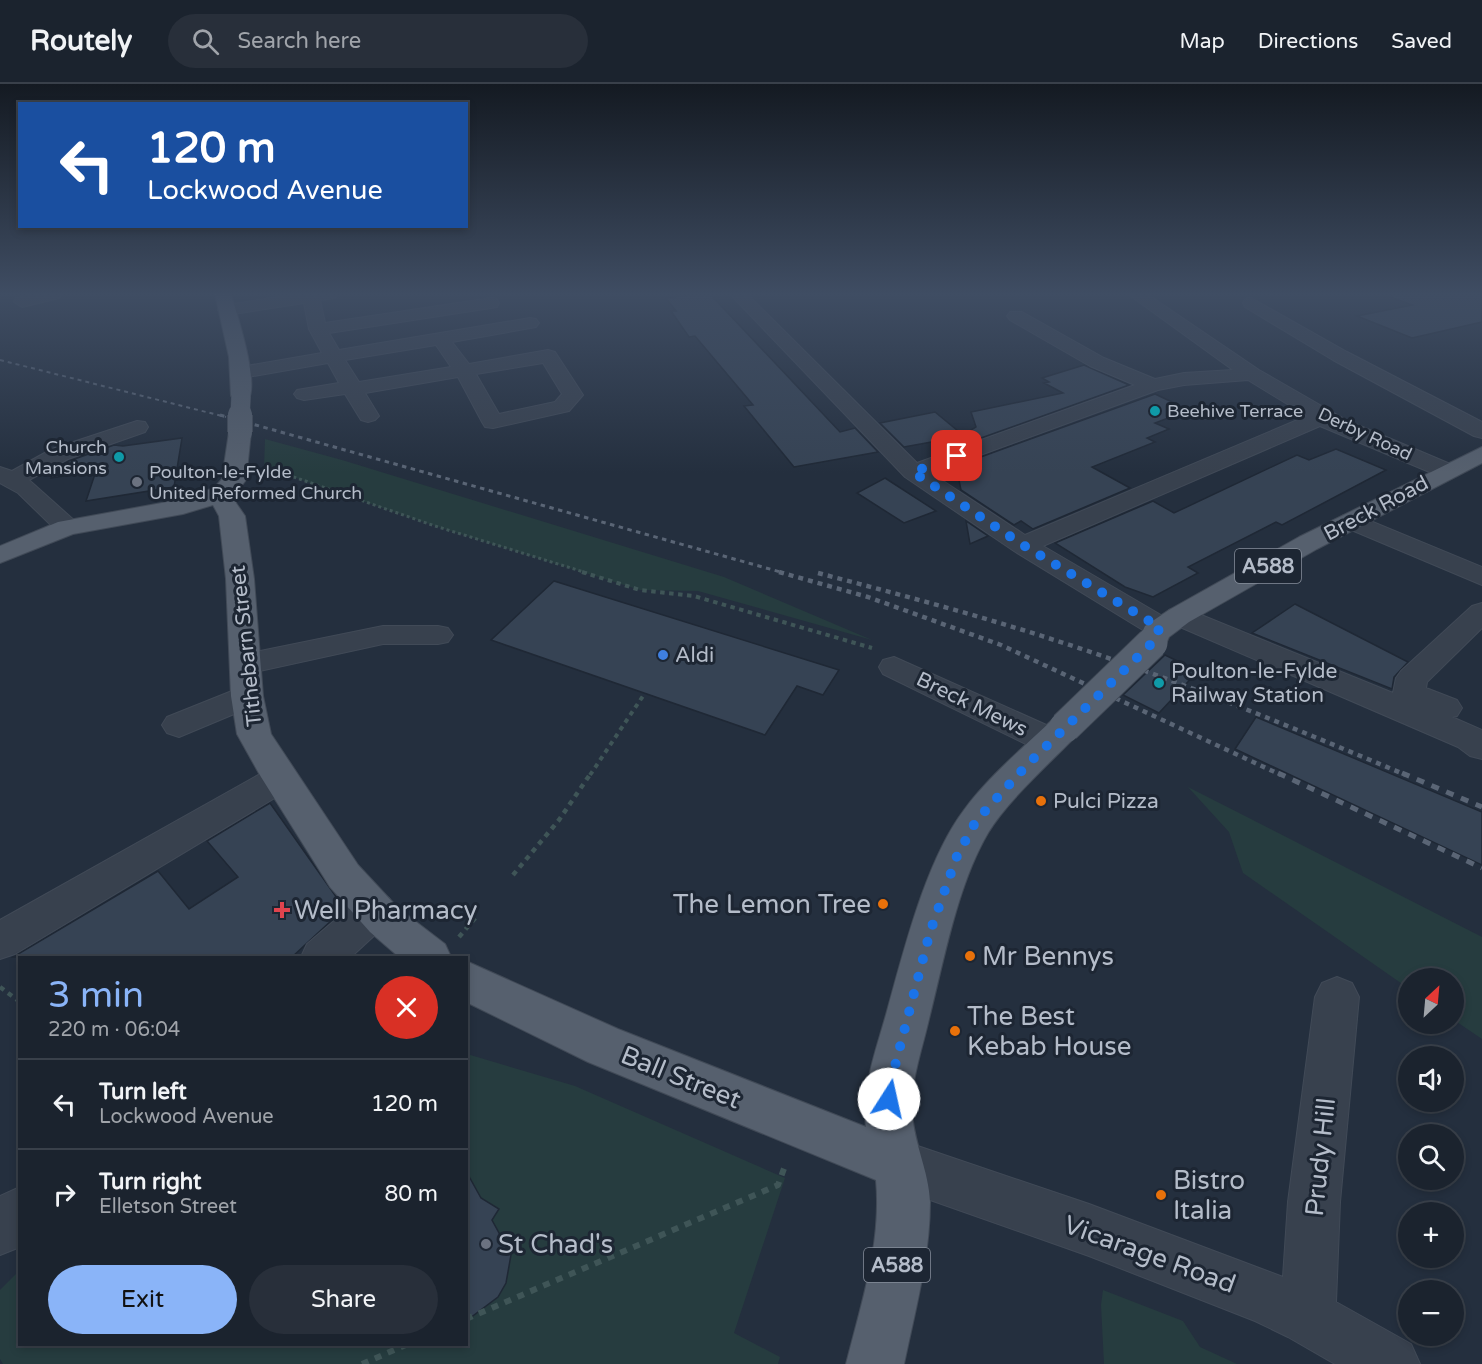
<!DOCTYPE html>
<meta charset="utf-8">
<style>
body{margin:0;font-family:"Varela Round",sans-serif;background:#282f3a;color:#f1f3f6;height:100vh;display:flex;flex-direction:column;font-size:22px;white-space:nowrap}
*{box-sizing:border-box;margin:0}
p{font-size:20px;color:#a0a4aa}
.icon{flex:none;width:33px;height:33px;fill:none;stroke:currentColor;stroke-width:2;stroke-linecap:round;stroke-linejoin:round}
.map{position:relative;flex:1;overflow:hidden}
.sheet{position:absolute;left:18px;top:872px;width:450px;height:390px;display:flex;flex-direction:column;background:#1b232e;border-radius:0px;box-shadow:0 3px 9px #0003,0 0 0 2px #39404a}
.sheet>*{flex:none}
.hud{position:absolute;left:18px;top:18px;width:450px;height:126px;border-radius:0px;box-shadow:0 3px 9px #0003,0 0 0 2px #39404a;background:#1a4fa0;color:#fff;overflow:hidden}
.needle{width:39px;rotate:26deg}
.controls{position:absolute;left:1398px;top:884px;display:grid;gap:12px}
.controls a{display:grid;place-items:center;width:66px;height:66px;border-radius:50%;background:#1b232e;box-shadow:0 3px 9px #0003,0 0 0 2px #39404a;font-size:30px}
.pin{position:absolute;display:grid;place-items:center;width:51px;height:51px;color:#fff;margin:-26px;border-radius:12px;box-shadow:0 3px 9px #0006}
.me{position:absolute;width:66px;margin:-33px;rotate:10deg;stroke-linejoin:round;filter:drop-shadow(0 0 4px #0008)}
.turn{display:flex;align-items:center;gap:21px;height:126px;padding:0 30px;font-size:27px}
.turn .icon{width:78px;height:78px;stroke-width:2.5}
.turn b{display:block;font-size:42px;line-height:51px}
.round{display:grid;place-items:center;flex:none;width:63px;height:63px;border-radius:32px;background:#282f3a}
.headline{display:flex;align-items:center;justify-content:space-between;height:102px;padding:0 30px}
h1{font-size:36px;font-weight:600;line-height:45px;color:#8ab4f8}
.cta{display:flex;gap:12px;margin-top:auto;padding:12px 30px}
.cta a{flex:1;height:69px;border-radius:36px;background:#8ab4f8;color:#111;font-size:24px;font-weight:600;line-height:69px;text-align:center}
.cta a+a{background:#282f3a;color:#f1f3f6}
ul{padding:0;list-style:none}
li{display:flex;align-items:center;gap:18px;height:90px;padding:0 30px;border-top:2px solid #39404a}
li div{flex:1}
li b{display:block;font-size:22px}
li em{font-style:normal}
header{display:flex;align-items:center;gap:36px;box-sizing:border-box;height:84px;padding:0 30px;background:#1b232e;border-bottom:2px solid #39404a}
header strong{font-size:28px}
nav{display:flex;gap:33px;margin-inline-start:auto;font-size:21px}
.search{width:420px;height:54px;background:#282f3a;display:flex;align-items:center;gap:15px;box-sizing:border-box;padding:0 21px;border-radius:33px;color:#a0a4aa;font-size:22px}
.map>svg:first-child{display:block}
</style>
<header>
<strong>Routely</strong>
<div class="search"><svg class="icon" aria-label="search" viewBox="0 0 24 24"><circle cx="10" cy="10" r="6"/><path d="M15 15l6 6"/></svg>Search here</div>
<nav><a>Map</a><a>Directions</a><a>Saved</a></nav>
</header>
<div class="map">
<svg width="1482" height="1280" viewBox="0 0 1482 1280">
<rect width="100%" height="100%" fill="#242f3e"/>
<path fill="#263c3f" d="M 265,355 L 342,376 L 724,493 L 872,556 L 698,507 L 640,506 L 435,442 L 264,383 Z
M 1188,703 L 1482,853 L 1482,955 L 1454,936 L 1454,894 L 1408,894 L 1408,904 L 1243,789 L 1229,748 Z
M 467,970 L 575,1002 L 785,1094 L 734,1249 L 780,1273 L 778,1280 L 3,1280 L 0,1275 L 0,1206 L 19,1187 L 20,1260 L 466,1260 Z
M 1103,1206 L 1183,1237 L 1200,1263 L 1237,1280 L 1104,1280 L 1101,1221 Z"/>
<path fill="#364354" stroke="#1f2835" stroke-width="1.5" d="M 697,210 L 710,210 L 840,348 L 855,344 L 878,368 L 794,383 L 744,322 L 753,321 L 695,252 L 689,253 L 671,227 L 676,227 L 666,214 Z
M 1392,210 L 1482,210 L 1482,238 L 1412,254 L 1357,232 L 1412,221 L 1391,213 Z
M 1084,281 L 1129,301 L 953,364 L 952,357 L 959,353 L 904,363 L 880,339 L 935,328 L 963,351 L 976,343 L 971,328 L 1063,309 L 1044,299 L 1049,298 L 1042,294 Z
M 1155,310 L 1189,326 L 1155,339 L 1169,345 L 1147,354 L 1155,358 L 1092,383 L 1130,404 L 1033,445 L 1021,437 L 1014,441 L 961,406 L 956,382 Z
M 182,354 L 174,403 L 86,417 L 96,387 L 51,394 L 55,385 L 69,377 L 114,361 L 123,362 Z
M 1336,365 L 1386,386 L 1282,441 L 1276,438 L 1188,483 L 1198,489 L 1153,513 L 1125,503 L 1055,459 L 1153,417 L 1174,429 L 1297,371 L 1309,376 Z
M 885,394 L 936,427 L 904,439 L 857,409 Z
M 966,437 L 988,452 L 970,460 Z
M 554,497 L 839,586 L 823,611 L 797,602 L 765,651 L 491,556 Z
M 1295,520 L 1408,578 L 1394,593 L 1392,605 L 1252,549 Z
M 1165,571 L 1198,587 L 1159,629 L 1123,611 Z
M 1256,633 L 1482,728 L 1482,781 L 1235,665 Z
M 270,719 L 337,814 L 333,835 L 292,873 L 13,873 L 158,787 L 189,825 L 238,793 L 207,757 Z
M 466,1087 L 481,1114 L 499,1125 L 492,1136 L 511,1171 L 506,1199 L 498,1213 L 466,1237 Z"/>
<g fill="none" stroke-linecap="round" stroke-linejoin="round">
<defs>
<path id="minor" d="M 34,210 L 61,210 L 59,214 L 22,223 L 14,218 L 16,214 Z
M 298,210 L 337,210 L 335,214 L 320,216 L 325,239 L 491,214 L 497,215 L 499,219 L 497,223 L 491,224 L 329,249 L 339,266 L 530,234 L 536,235 L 539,239 L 536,243 L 452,258 L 469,280 L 548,266 L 555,268 L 583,311 L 569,327 L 493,344 L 485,343 L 482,338 L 458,293 L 365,309 L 379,332 L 375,336 L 368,338 L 361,336 L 345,310 L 304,316 L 297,314 L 294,310 L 297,306 L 339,299 L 328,279 L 242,294 L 235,292 L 232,288 L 235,284 L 322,269 L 309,245 L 304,219 L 227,231 L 221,230 L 218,226 L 221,222 L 227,221 ZM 436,261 L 451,283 L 359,298 L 345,276 ZM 543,279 L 562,310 L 555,318 L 499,330 L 476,290 Z
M 730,210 L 747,210 L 917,379 L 1135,301 L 1090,282 L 1010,236 L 1007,232 L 1010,228 L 1022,228 L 1104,274 L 1155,295 L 1184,289 L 1233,286 L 1128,210 L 1147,210 L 1259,286 L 1346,336 L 1455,382 L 1459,387 L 1455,392 L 1447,394 L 1439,392 L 1320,342 L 1043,462 L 1166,534 L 1165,532 L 1169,526 L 1179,523 L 1189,526 L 1393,609 L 1396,594 L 1401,587 L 1472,522 L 1482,519 L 1482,544 L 1427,598 L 1426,604 L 1457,616 L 1462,624 L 1457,632 L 1452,633 L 1482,646 L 1482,675 L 1470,672 L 1458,663 L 1173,540 L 1176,544 L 1171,551 L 1161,553 L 1151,551 L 1014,467 L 905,393 ZM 1248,296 L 1307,332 L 1025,451 L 931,389 L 1158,306 L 1184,301 Z
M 1251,214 L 1347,268 L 1482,338 L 1482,354 L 1474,352 L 1333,276 L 1245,223 L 1243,219 L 1245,215 Z
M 137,337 L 145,338 L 148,343 L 145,348 L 68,375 L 29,396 L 76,438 L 80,443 L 76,448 L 67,451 L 58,448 L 18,409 L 0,399 L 0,383 L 12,387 L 52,365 Z
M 1351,429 L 1482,483 L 1482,501 L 1342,442 L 1338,437 L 1342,432 Z
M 383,542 L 438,542 L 448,544 L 453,551 L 448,558 L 438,560 L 383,560 L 246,590 L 235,587 L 231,580 L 235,573 L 246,570 Z
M 894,573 L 1062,648 L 1067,657 L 1062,666 L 1050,669 L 1038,666 L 883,590 L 879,583 L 883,576 Z
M 247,601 L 258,604 L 263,612 L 258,620 L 179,653 L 167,649 L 162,641 L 167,633 Z
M 281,681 L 293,685 L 299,694 L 293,703 L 15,870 L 0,875 L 0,836 L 269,685 Z
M 375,809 L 389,814 L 395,826 L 389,838 L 351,873 L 301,873 L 307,860 L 361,814 Z
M 1337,893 L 1352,899 L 1359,913 L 1340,1118 L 1336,1218 L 1411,1260 L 1420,1280 L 1335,1280 L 1288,1253 L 1255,1237 L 1089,1172 L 882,1099 L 875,1081 L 882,1063 L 900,1056 L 1089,1120 L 1283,1193 L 1288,1118 L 1315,913 L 1322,899 Z
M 20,1103 L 20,1163 L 0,1171 L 0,1112 Z"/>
<path id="major" d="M 215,210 L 231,210 C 237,231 260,300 248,316 L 234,316 L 231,312 L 229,273 Z
M 240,341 L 248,343 L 251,348 L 246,396 L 235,410 L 236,419 L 245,432 L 254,495 L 263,612 L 271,650 L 358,781 L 398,824 L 445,860 L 451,873 L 399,873 L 370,848 L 330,803 L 261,693 L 237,650 L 231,612 L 226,495 L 219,432 L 213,421 L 183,430 L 73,450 L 0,479 L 0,462 L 58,438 L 178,416 L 214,404 L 222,395 L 229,348 L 232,343 Z
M 1482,363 L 1482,379 L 1317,465 L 1189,538 L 1169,553 L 1163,566 L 1152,569 L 1141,566 L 1137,559 L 1145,542 L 1169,526 L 1299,453 Z
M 1065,631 L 1077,635 L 1082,643 L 1077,651 C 1050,679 1007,717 988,749 C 957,802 944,876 929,935 C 922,966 910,998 912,1029 C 914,1060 929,1087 930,1118 C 930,1173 915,1227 904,1280 L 846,1280 C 861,1220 882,1159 876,1096 L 588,978 L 466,918 L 466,877 L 618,945 L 866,1043 C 861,1003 877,964 887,927 C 904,866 926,776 964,726 C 989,692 1023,664 1053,635 Z"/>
</defs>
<use href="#minor" stroke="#414a57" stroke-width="2"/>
<use href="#major" stroke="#414a57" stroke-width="2"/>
<path stroke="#3f5557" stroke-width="3" stroke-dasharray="3 3" stroke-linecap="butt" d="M 265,383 L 435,442 L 587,489"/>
<path stroke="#3f5557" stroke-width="4" stroke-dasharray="4.5 4.5" stroke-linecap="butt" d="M 582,488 L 640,506 L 694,512 L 872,564
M 590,691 L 645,609"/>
<path stroke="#3f5557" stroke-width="4.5" stroke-dasharray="5 5" stroke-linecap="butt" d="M 513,791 L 559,736 L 591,689
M 459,853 L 476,833
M 0,903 L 20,918"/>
<path stroke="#3f5557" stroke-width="6" stroke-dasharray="7 7" stroke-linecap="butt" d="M 466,1235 L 778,1101 L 786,1079
M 362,1280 L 408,1260"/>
<use href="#minor" fill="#38414e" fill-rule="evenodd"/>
<use href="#major" fill="#56606e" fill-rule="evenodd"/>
<path stroke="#5a6575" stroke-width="2" stroke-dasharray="4 4" stroke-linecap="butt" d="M 0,276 L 226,333"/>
<path stroke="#5a6575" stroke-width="3" stroke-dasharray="4.5 4.5" stroke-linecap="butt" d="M 220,331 L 784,489"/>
<path stroke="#5a6575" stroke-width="4.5" stroke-dasharray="5 5" stroke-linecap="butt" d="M 779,488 L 868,513 L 1001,561 L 1281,691
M 818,489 C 894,509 970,529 1045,553 C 1168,592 1287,641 1406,691"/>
<path stroke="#5a6575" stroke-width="5" stroke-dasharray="8 8" stroke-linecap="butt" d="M 1278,689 L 1482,784
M 1402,689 L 1482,723"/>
<defs>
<path id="major-bridge-far2" d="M 240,333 L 241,312"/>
<path id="major-bridge-far1" d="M 240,348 L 240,331"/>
<path id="major-bridge" d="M 1065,643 L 1152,559"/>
</defs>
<use href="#major-bridge-far2" stroke="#414a57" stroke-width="20" stroke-linecap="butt"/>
<use href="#major-bridge-far1" stroke="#414a57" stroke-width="26" stroke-linecap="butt"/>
<use href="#major-bridge" stroke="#414a57" stroke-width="33" stroke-linecap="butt"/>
<use href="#major-bridge-far2" stroke="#56606e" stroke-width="19"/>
<use href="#major-bridge-far1" stroke="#56606e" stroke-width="24"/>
<use href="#major-bridge" stroke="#56606e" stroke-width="31"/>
</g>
<linearGradient id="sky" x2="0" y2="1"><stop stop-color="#141a22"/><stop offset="0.54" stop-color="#3f4d63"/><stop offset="1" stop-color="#3f4d63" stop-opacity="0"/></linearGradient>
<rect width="1482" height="389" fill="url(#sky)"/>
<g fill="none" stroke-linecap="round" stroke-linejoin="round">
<path stroke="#1a73e8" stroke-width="10" stroke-dasharray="0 18" d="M 889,1015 L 890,1001 L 930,848 L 957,772 L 976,737 L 1026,682 L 1152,559 L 1155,549 L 1161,544 L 1023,461 L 913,388 L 957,372"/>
</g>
<g fill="#0f9aa8" stroke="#1d2633" stroke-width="2">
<circle cx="1155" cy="327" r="6"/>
<circle cx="119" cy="373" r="6"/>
<circle cx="1159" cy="599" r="6"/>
</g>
<g fill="#6b7280" stroke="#1d2633" stroke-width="2">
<circle cx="137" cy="398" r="6"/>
<circle cx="486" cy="1160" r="6"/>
</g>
<circle fill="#3f7fe0" stroke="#1d2633" stroke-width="2" cx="663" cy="571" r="6"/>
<g fill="#e8710a" stroke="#1d2633" stroke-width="2">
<circle cx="1041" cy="717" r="6"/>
<circle cx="883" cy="820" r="6"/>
<circle cx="970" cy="872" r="6"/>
<circle cx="955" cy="947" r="6"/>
<circle cx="1161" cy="1111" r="6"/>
</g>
<path fill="#e0444e" stroke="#1d2633" stroke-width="2" d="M279 817h6v6h6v6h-6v6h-6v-6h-6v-6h6z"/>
<g text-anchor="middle" stroke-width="6" stroke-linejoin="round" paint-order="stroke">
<g font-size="18" fill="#b4bcc9" stroke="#1d2633" text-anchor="start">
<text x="1167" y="333">Beehive Terrace</text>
<text x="107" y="369" text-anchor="end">Church<tspan x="107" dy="21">Mansions</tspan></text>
<text x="149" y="394">Poulton-le-Fylde<tspan x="149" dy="21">United Reformed Church</tspan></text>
</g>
<g font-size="18" fill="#b4bcc9" stroke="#1d2633">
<text transform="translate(1365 350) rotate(25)" y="6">Derby Road</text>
</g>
<g fill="#1d2633" stroke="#878f9c" stroke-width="1.5">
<rect x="1235" y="465" width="66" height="34" rx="4.5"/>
<rect x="864" y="1164" width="66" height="34" rx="4.5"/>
</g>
<g font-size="20" font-weight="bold" fill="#b4bcc9">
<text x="1268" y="489">A588</text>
<text x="897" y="1188">A588</text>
</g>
<g font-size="21" fill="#b4bcc9" stroke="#1d2633">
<text transform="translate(1376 424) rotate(-28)" y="7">Breck Road</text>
<text transform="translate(246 562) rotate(-96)" y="7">Tithebarn Street</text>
<text transform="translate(972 620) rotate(26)" y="7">Breck Mews</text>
</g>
<g font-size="21" fill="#b4bcc9" stroke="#1d2633" text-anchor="start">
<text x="675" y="578">Aldi</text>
<text x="1171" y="594">Poulton-le-Fylde<tspan x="1171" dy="24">Railway Station</tspan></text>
<text x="1053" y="724">Pulci Pizza</text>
</g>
<g font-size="26" fill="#b4bcc9" stroke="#1d2633" text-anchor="start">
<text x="871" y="829" text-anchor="end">The Lemon Tree</text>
<text x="294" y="835">Well Pharmacy</text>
<text x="982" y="881">Mr Bennys</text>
<text x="967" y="941">The Best<tspan x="967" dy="30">Kebab House</tspan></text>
<text x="1173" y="1105">Bistro<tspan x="1173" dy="30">Italia</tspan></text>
<text x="498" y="1169">St Chad's</text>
</g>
<g font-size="26" fill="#b4bcc9" stroke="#1d2633">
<text transform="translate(681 993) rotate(22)" y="9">Ball Street</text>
<text transform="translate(1320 1073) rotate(-84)" y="9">Prudy Hill</text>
<text transform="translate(1150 1170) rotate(20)" y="9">Vicarage Road</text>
</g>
</g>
</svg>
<div class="controls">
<a><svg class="needle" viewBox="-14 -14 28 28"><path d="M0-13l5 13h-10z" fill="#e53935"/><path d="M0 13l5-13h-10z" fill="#a0a4aa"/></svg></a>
<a><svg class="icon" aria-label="sound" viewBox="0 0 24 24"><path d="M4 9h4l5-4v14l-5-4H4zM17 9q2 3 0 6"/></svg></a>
<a><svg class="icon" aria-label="search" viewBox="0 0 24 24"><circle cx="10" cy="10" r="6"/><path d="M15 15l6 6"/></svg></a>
<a>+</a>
<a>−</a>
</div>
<div class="pin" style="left:957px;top:372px;background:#d93025"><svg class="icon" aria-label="arrive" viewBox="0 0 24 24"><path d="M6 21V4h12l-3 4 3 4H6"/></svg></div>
<svg class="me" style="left:889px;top:1015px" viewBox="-20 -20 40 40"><circle r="19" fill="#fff"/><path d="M0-13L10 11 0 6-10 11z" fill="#1a73e8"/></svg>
<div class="hud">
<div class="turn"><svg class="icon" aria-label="left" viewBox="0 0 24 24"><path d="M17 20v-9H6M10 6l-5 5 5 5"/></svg><div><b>120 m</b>Lockwood Avenue</div></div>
</div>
<section class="sheet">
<div class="headline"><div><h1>3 min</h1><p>220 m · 06:04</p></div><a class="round" style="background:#d93025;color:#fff"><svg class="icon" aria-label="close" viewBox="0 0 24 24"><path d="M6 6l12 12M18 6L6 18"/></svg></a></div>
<ul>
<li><svg class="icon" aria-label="left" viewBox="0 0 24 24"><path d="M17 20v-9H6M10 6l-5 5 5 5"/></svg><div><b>Turn left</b><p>Lockwood Avenue</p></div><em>120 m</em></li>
<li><svg class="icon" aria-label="right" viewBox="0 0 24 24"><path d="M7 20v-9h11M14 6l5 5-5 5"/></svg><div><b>Turn right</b><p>Elletson Street</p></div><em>80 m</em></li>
</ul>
<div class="cta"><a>Exit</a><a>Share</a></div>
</section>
</div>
